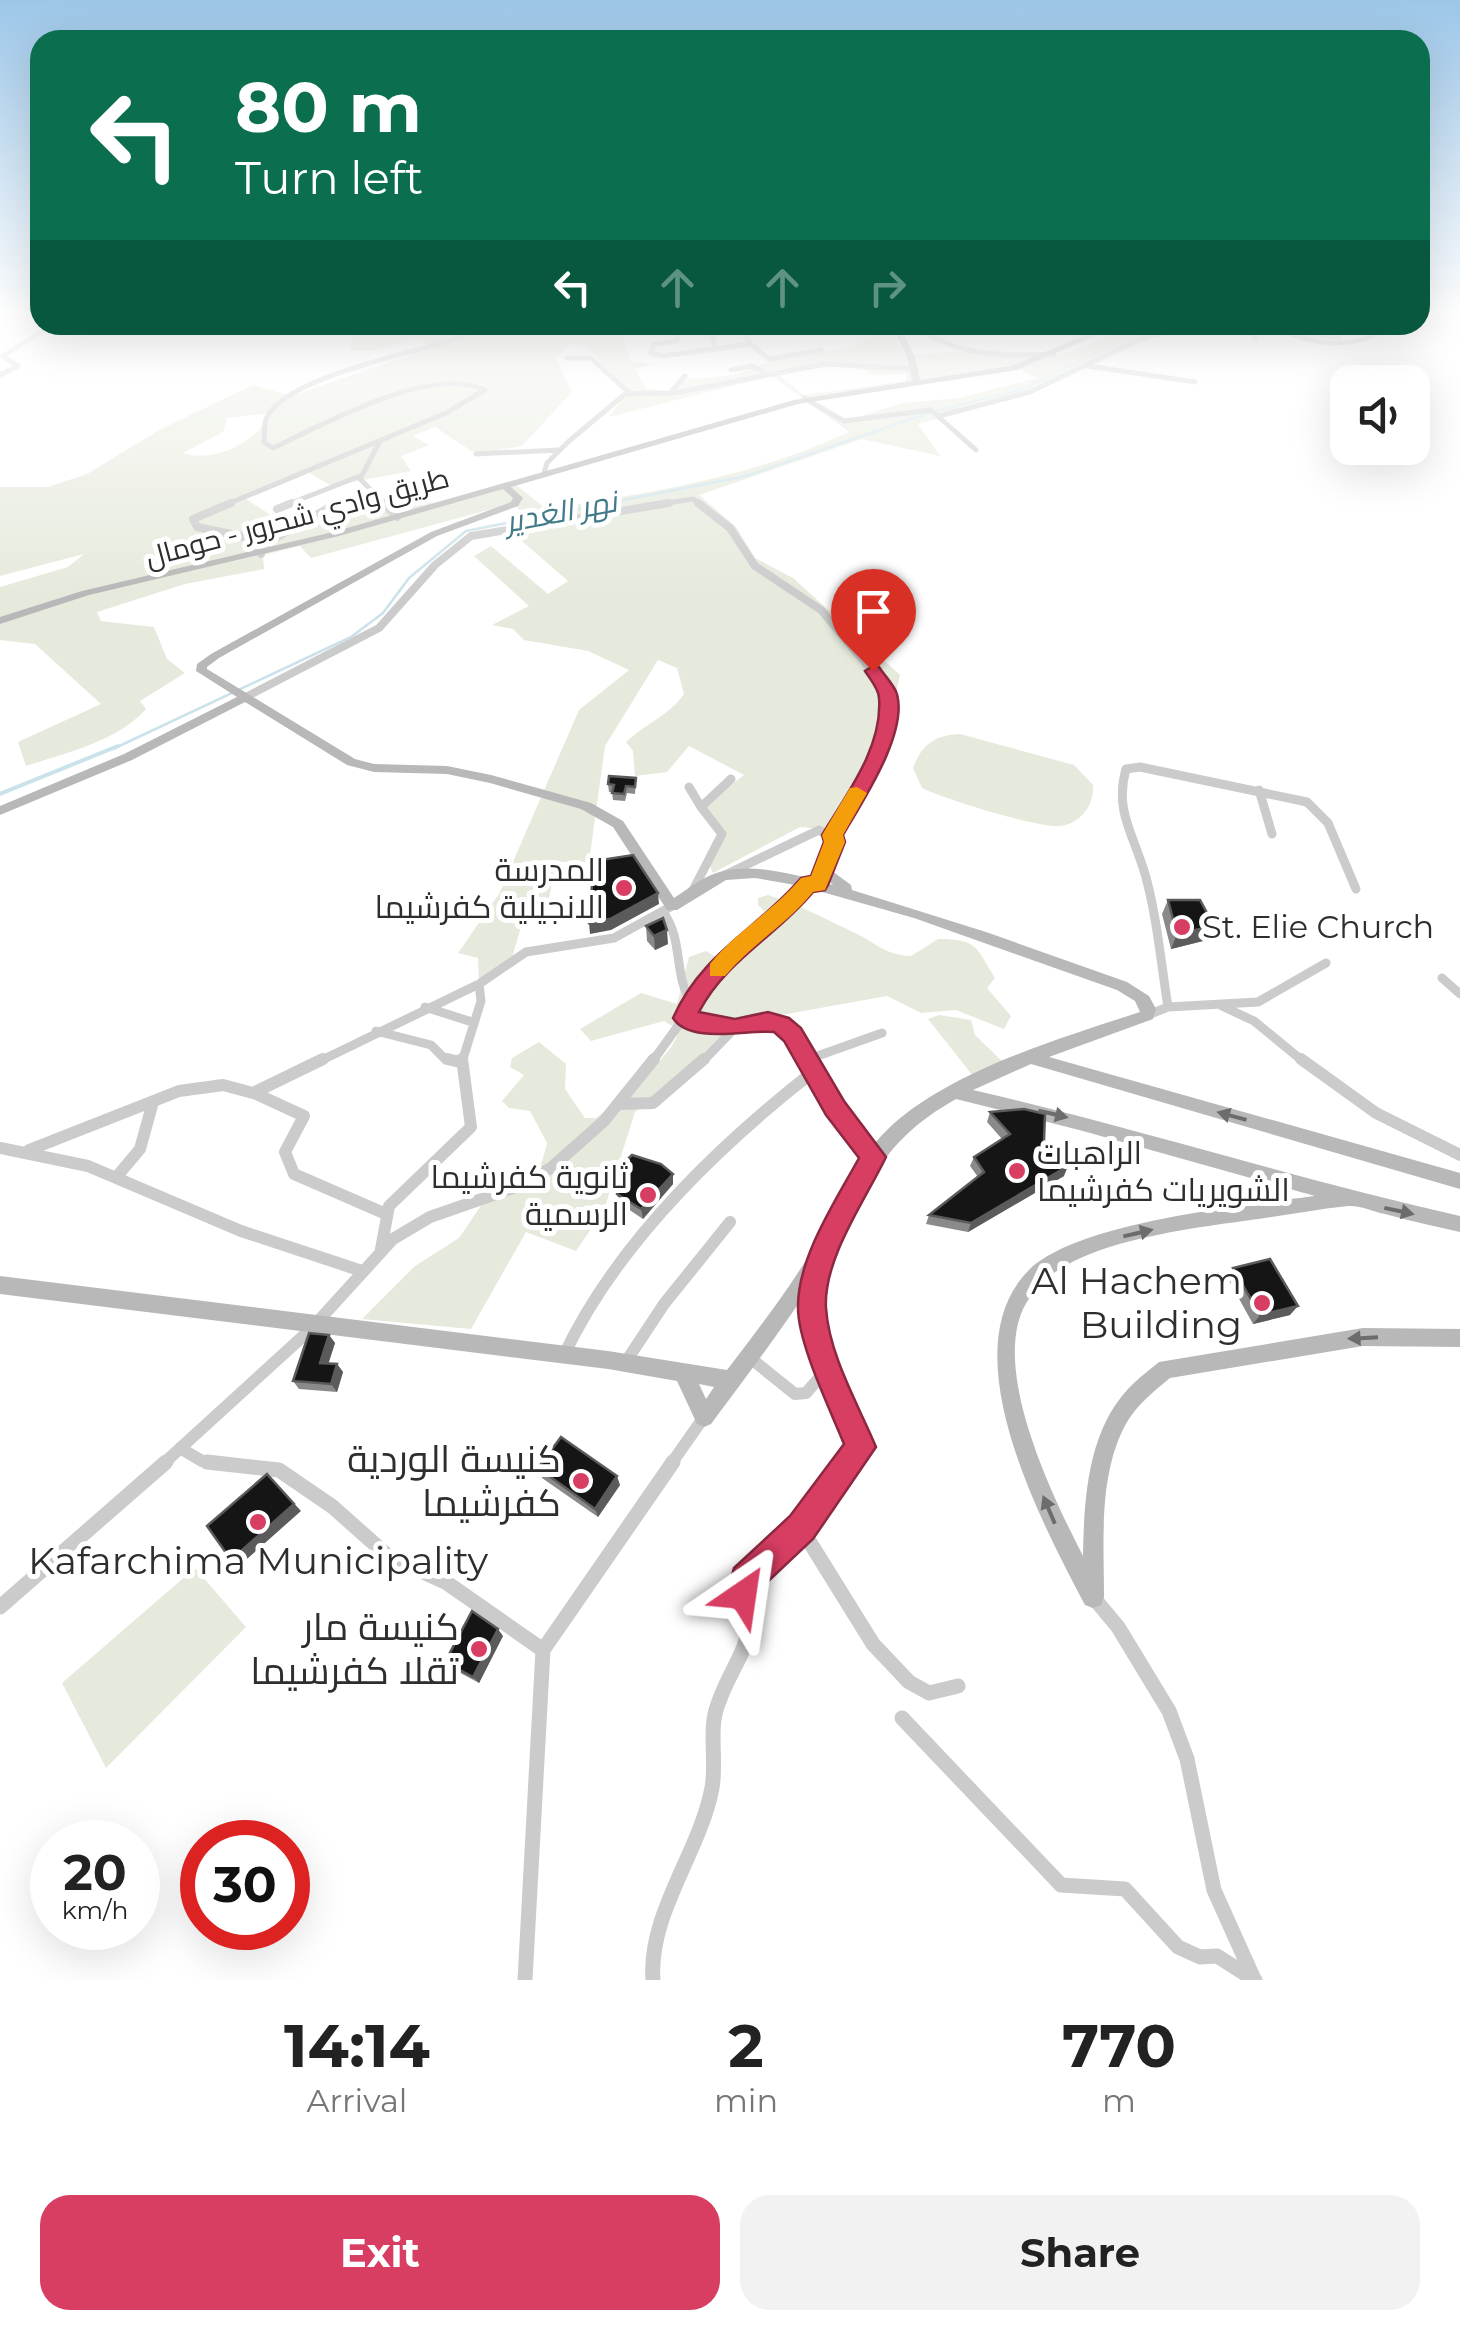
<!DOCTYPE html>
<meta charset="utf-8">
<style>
body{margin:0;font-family:Montserrat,Cairo,sans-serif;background:#f2f2f2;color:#222;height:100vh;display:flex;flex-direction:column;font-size:38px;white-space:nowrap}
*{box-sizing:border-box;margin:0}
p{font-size:32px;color:#767676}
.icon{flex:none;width:55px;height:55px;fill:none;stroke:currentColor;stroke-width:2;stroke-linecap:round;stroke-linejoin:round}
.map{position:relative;height:1980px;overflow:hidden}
.drawer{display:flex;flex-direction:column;background:#fff;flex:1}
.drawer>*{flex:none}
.guide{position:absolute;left:30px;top:30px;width:1400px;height:305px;border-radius:30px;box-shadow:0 10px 40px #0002;background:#0b6e4f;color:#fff;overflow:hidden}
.controls{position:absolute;left:1330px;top:365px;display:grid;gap:20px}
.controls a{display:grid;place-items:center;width:100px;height:100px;border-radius:20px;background:#fff;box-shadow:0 10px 40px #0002;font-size:50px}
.speed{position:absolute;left:30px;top:1820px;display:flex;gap:20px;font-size:50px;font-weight:700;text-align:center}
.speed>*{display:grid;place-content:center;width:130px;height:130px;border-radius:50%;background:#fff;box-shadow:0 10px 40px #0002;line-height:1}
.speed small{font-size:25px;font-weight:400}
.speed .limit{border:15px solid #d22;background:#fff;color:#111}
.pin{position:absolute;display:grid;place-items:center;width:85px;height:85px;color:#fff;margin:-102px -42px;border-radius:50% 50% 50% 0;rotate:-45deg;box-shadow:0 0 10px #0007}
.pin .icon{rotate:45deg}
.me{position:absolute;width:110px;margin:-55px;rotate:32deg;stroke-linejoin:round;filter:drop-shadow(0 0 8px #0008)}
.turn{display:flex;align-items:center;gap:35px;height:210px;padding:0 40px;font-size:45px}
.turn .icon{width:130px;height:130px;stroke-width:2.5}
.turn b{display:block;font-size:70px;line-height:85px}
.lanes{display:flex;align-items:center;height:95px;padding:0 40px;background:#0003;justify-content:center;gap:50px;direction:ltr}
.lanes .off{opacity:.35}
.eta{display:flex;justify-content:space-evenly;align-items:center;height:170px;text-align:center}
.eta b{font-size:60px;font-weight:700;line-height:70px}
.cta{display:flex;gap:20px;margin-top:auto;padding:20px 40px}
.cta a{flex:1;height:115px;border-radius:30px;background:#d83d62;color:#fff;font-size:40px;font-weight:700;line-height:115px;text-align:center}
.cta a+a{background:#f2f2f2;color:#222}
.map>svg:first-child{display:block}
</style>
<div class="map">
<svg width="1460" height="1980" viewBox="0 0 1460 1980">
<rect width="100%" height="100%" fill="#fff"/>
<path fill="#e6eadc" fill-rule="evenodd" d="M 356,325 L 631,325 L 622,337 L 631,362 L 657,363 L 635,369 L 646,389 L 677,392 L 682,380 L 734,375 L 776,359 L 851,347 L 872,337 L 879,325 L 889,325 L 904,355 L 1003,350 C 1040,374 1093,341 1130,326 L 1146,341 L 1032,392 L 918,424 L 940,456 L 862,439 L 699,495 L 736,527 L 755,558 L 793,578 L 900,675 L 882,755 L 868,770 L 842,831 L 800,827 L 713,873 L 710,866 L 725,835 L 702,807 L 744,775 L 689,746 L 667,772 L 635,776 L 633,751 L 626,742 C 645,724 670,715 684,694 L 677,668 L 658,660 L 605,746 L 589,862 L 556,862 L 547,909 L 526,910 L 511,961 L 479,985 L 478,958 L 458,953 L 499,894 L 579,710 L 629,670 L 588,651 L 524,640 L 513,629 L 492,625 L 529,606 L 474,556 L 491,546 L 548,594 L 568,581 L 508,529 L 525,517 L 514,503 L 311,558 L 300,546 L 263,555 L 264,569 L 185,584 L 97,612 L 101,621 L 154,627 L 167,659 L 185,673 L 140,701 L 146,709 C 118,741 66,753 26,766 L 18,742 L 101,704 L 35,644 L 0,640 L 0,587 L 68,567 L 84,554 L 0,576 L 0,487 L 48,487 L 87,474 L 159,430 L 253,385 L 291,396 L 434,347 L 416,339 L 373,351 L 349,350 ZM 571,343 L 587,348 L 628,391 L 609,417 L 772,376 L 849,432 C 753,477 650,493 546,509 L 515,484 L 432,505 L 423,488 L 283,523 L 246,499 L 309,473 L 332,486 L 411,471 L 401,456 L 429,445 L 413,436 L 435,427 L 476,454 L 522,446 L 572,392 L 556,358 ZM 860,366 L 870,375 L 906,374 L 906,381 L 804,395 L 780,376 L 808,367 ZM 1021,370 L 1037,378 L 959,398 L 903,403 L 852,419 L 840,420 L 812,400 ZM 271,413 C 258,441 215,464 183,453 L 223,432 L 227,418 Z
M 960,734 L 1074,765 L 1093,785 C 1095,807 1077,828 1054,826 C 1026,824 947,800 922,788 L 913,768 C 922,744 935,735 960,734 Z
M 768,895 C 798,904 826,919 855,933 C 876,943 885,955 911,956 L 938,939 C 979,939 976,948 995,978 L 987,988 L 1011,1016 L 1004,1029 L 956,1010 L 921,1013 L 887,996 L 748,1021 L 635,1112 L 604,1210 L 576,1251 L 526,1232 L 471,1329 L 362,1319 L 415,1266 L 459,1238 L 482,1204 L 542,1162 L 547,1143 L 530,1111 L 509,1108 L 502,1101 L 524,1075 L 510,1067 L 512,1058 L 539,1042 L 566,1064 L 565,1089 L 585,1118 L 596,1118 C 616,1104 676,1053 679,1030 L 664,1021 L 591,1041 L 580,1029 L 641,993 L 677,1004 L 689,957 L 706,951 L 729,965 L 737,963 L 744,949 L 774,921 L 758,905 L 758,898 Z
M 939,1015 L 971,1020 L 975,1035 L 1006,1065 L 977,1081 L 928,1019 Z
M 195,1568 L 246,1627 L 106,1768 L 62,1683 Z"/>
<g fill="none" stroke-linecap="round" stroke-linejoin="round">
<path stroke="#cae2e9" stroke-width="2.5" d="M 113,749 L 351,637 L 383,613 L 409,578 L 466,531 L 746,476 L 929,413 L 1023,389 L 1114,345 L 1169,325"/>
<path stroke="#cae2e9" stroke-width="4" d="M 0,794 L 118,746"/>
<path stroke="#cbcbcb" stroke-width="5" d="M 677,325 L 677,341 L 654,344 L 651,353 L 662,356 L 750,344 L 743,329
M 710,325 L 715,350
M 739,325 L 760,330 L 830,325
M 915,325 C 956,357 1004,357 1054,354
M 1255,325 L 1250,327 L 1255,339
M 1299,325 L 1315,335 L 1340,338 L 1314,325
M 1326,326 L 1347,329 L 1364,325
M 750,344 L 769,359 L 821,350
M 567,358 L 591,358 L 629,393
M 1088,366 L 1195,382
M 731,370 L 752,366 L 769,375
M 0,375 L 18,366 L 3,356 L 53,325
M 670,393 L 685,376
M 804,398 L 844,421 L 931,410 L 976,450
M 939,416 L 1030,392 L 1138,340 L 1176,329
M 380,441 L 360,479 L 386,505
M 476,454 L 559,450
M 544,473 L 547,463 L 568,442 L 625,394 L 674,393 L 825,364 L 915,369
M 225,505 L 446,413 L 485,390 C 431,364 324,424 273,448 L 264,442 C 265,435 264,425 266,419 C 284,376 417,353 459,338 L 480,325
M 286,505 L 360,476
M 328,505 L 371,493
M 654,505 L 693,499 L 701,505"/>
<path stroke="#cbcbcb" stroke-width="8" d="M 231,503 L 193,519 L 197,527 L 246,537 L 261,554
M 383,503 L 397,517
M 698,503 L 730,528 L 755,566 L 821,610 L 886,688 L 890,706 L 878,749
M 277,509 L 292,503
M 258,548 L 337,503
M 242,699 L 379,628 L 435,565 L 471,536 L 669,503"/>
<path stroke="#cbcbcb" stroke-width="9" d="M 689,787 L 701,807
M 1259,790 L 1272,834
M 833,835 L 879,746
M 725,875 L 819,830 L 835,840 L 818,885
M 691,894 L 722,834 L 701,807 L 731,779
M 663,912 C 684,941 673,973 691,1002
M 1442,978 L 1460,994
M 1222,1006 L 1254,1021 L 1304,1062
M 425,1007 L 472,1022
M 1168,1007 C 1161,964 1157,916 1145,874 C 1134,835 1114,811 1126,769 L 1140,767 L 1307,802 L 1328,823 L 1356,889
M 1148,1015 L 1168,1007 L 1258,1002 L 1326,963
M 684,1018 L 735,1028 L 768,1021 L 786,1028 L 807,1062
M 376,1031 L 431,1045 L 445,1059 L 459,1062
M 809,1059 L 882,1033
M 318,1062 L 479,984 L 526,952 L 614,938 L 672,906
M 462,1062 L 481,1001 L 479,984
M 652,1062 L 730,954 L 808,883
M 702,1062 L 735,1028"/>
<path stroke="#cbcbcb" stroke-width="12" d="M 447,1059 L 460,1062
M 805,1059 L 843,1120 L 873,1157
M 1301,1059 L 1376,1113 L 1460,1155
M 254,1093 L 304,1116 L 285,1152 L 294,1174 L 386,1214
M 620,1104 L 653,1103 L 704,1059
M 0,1148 L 88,1166 L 241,1231 L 362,1271
M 29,1150 L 179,1091 L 223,1085 L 253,1093 L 323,1059
M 119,1174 L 140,1149 L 153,1102
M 381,1249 L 389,1206 L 471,1127 L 462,1059
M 821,1263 C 806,1344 842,1374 861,1447 L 848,1464
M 564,1355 C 617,1243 717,1147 814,1071
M 749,1357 L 795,1394 L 806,1393 L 828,1368
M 625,1363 L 664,1304 L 730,1222
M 180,1448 L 202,1461 L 229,1464
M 163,1464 L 311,1329 L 393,1239 L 430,1217 L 513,1188 L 551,1168 L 604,1121 L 654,1059
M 671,1464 L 704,1417"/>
<path stroke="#cbcbcb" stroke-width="15" d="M 207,1462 L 279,1470 L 333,1507 L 388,1556 L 447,1583 L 543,1650
M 801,1528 L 873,1644 L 909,1682 L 929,1693 L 958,1686
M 1093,1597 L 1118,1627 L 1169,1711 L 1187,1759 L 1214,1890 L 1254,1979
M 0,1607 L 166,1462
M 902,1718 L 1061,1885 L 1125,1889 L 1178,1947 L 1200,1957 L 1217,1956 L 1255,1980
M 525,1980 L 543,1650 L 673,1462
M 653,1980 C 648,1914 700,1852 712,1788 C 717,1761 708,1729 718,1704 C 735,1655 761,1643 742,1588 L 772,1550 L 801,1528 L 850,1462"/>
<path fill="#b8b8b8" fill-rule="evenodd" d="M 0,315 L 14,315 L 0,319 Z
M 891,325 L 899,325 L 915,357 L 920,380 L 1011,366 L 1110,325 L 1121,325 L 1016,370 L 798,404 L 511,487 L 523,498 L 518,506 L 437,536 L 219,658 L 207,667 L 207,669 L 355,759 L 374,764 L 447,766 L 491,775 L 591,803 L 623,821 L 674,898 C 689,888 705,875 723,871 C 758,863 799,876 833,885 L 817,870 L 824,865 L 851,885 L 852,890 L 986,932 L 1127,982 L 1149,996 L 1156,1009 L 1153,1019 L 1049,1057 L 1460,1173 L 1460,1189 L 1031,1064 L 973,1090 C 1137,1128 1296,1179 1460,1216 L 1460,1232 C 1435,1226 1410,1221 1385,1214 C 1374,1212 1360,1205 1348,1206 C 1318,1209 1288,1215 1258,1219 C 1200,1227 1115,1237 1065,1266 C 1047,1276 1032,1291 1023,1309 C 993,1375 1053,1497 1083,1556 C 1084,1496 1088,1425 1135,1382 C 1142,1375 1151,1369 1159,1362 L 1363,1328 L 1460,1329 L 1460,1347 L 1363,1346 L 1170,1378 C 1154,1391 1138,1404 1127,1422 C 1098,1473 1104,1541 1104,1597 L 1101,1605 L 1093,1608 L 1085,1605 C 1043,1525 948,1350 1029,1270 C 1077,1222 1247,1205 1315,1196 L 1083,1131 L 956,1099 C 872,1146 866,1198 819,1272 C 786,1325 748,1374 711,1424 L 704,1427 L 697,1424 L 677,1381 L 608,1369 L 0,1294 L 0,1276 L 608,1351 L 727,1370 C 760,1327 792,1285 819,1239 C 841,1203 856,1160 887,1130 C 948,1071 1061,1038 1140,1012 L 1135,1001 L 1117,990 L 914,918 L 801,886 L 755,878 L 726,880 L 677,910 L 667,910 L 613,827 L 581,809 L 490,783 L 447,774 L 374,772 L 347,765 L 245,702 L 132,760 L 0,815 L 0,806 L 124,754 L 237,697 L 196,671 L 197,664 L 211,654 L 431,532 L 511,502 L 513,498 L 503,489 L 339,536 L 89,595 L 0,624 L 0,617 L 82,591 L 333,532 L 794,400 L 912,381 L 907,357 ZM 699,1384 L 714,1387 L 706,1399 Z
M 1271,325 C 1290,325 1309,341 1333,341 C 1347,341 1360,339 1373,333 C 1382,329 1385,325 1395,325 C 1360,353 1307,351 1271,325 Z"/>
</g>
<path fill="#8a8a8a" d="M 636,778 L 635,794 L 627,793 L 625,801 L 613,800 L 612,792 L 609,792 L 608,784 Z
M 1168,900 L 1207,940 L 1171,949 L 1162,914 Z
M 646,926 L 668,944 L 655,950 L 647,941 Z
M 990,1112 L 1044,1140 L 1064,1176 L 968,1232 L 926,1224 L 929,1215 L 978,1177 L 970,1166 L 974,1157 L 1002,1139 L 987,1122 Z
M 673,1174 L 673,1184 L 643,1219 L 619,1203 L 617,1194 Z
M 1233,1268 L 1290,1315 L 1253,1324 L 1227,1277 Z
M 329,1335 L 335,1343 L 328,1364 L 337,1364 L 343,1372 L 337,1392 L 299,1389 L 293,1381 Z
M 538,1468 L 620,1485 L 598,1517 L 542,1478 Z
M 503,1636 L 479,1683 L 451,1668 L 445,1662 Z"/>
<path fill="#5b5b5b" d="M 658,893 L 659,904 L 611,930 L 590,934 L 589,923 Z
M 1214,926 L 1207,940 L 1171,949 L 1177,934 Z
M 667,930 L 668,944 L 655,950 L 654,936 Z
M 1068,1166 L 1064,1176 L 968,1232 L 971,1223 Z
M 673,1174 L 673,1184 L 643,1219 L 641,1209 Z
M 1298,1306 L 1290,1315 L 1253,1324 L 1260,1315 Z
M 329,1335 L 335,1343 L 326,1371 L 320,1363 Z
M 337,1364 L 343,1372 L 337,1392 L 331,1384 Z
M 267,1474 L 301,1511 L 239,1566 L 231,1560 Z
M 617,1476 L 620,1485 L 598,1517 L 595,1509 Z
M 498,1629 L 503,1636 L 479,1683 L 473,1677 Z"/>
<path fill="#151515" stroke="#5b5b5b" stroke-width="2.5" d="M 609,776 L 636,778 L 635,787 L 626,786 L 624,794 L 612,793 L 614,785 L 608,784 Z
M 633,855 L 658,893 L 610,919 L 589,923 L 594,861 Z
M 1168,900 L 1200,900 L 1214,926 L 1177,934 Z
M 663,918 L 667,930 L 654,936 L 646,926 Z
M 1024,1109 L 1045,1114 L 1044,1140 L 1068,1166 L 971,1223 L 929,1215 L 984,1172 L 974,1157 L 1010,1134 L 990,1112 Z
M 632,1155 L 661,1164 L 673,1174 L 641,1209 L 617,1194 L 619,1167 Z
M 1270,1259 L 1298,1306 L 1260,1315 L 1233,1268 Z
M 309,1333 L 329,1335 L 320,1363 L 337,1364 L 331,1384 L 293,1381 Z
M 561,1437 L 617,1476 L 595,1509 L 538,1468 Z
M 267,1474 L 294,1504 L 231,1560 L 207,1526 Z
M 472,1611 L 498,1629 L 473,1677 L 445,1662 Z"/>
<defs><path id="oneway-solid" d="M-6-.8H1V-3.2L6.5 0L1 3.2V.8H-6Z" transform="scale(2.5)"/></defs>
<g fill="#6c6c6c">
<use href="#oneway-solid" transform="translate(1053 1114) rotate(13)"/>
<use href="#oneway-solid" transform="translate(1232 1116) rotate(-165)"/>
<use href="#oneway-solid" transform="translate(1399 1211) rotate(12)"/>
<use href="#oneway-solid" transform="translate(1138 1233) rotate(-13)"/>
<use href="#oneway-solid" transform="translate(1363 1338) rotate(177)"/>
<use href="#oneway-solid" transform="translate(1049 1510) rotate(-113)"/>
</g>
<linearGradient id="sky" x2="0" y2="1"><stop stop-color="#9cc6e8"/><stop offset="0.53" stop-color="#fff"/><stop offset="1" stop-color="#fff" stop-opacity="0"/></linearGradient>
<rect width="1460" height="592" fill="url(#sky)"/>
<path fill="#d83d62" stroke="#8c2840" stroke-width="2.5" d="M 873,666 L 879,667 C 884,675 895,686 897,694 C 908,734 862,802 843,835 L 845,842 L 828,885 L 825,890 L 813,892 C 778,935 726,960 699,1012 L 735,1019 L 768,1012 L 789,1018 L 801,1028 L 844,1101 L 886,1157 C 866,1199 823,1259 826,1308 C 829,1355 858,1404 876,1447 L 813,1539 L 761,1588 L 755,1607 L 743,1612 L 732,1607 L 727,1595 L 734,1568 L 790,1516 L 844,1444 C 830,1409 797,1342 798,1306 C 798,1257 836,1200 859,1158 L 826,1115 L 784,1041 L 774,1032 C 749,1029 690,1045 673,1018 C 702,952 758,929 801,878 L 811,876 L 824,842 L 822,835 C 846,795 883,747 879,698 C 879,689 870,679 865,671 Z"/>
<path fill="#f59e0b" d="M 857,787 L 867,793 L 843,835 L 845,842 L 825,890 L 813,892 C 787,924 752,944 725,976 L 710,976 L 710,964 C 737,931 773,911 801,878 L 811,876 L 824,842 L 822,835 L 850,788 Z"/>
<g fill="#d83d62" stroke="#fff" stroke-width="4">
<circle cx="624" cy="888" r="10"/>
<circle cx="1182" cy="927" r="10"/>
<circle cx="1017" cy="1171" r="10"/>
<circle cx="648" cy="1195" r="10"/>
<circle cx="1262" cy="1303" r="10"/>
<circle cx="581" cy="1481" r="10"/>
<circle cx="258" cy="1522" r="10"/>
<circle cx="479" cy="1649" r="10"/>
</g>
<g text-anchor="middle" stroke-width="10" stroke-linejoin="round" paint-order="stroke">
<g font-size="28" fill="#2e2e2e" stroke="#fff">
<text transform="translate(297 517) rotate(-15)" y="10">طريق وادي شحرور - حومال</text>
</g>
<g font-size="30" font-style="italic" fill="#427a89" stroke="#fff">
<text transform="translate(561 512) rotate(-11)" y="10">نهر الغدير</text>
</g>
<g font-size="32" fill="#2e2e2e" stroke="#fff" text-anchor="end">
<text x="604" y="881">المدرسة<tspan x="604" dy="37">الانجيلية كفرشيما</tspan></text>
<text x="1202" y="938" text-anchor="start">St. Elie Church</text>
<text x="1037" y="1164" text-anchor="start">الراهبات<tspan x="1037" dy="37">الشويريات كفرشيما</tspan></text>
<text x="628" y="1188">ثانوية كفرشيما<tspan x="628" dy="37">الرسمية</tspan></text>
</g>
<g font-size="38" fill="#2e2e2e" stroke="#fff" text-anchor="end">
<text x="1242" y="1294">Al Hachem<tspan x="1242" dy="44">Building</tspan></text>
<text x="561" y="1472">كنيسة الوردية<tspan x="561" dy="44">كفرشيما</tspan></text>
<text x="258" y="1574" text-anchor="middle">Kafarchima Municipality</text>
<text x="459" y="1640">كنيسة مار<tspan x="459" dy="44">تقلا كفرشيما</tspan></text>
</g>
</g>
</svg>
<div class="controls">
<a><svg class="icon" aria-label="sound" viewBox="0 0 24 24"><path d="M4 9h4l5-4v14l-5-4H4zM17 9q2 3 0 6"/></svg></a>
</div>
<div class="speed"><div>20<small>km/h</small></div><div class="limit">30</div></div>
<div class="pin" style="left:873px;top:671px;background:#d93025"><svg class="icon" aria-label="arrive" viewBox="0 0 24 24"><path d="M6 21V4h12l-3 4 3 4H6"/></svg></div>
<svg class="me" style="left:743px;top:1595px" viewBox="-20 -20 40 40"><path d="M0-17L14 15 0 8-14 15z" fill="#d83d62" stroke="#fff" stroke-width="4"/></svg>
<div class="guide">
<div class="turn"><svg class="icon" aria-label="left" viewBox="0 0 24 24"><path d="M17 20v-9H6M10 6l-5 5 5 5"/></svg><div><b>80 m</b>Turn left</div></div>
<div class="lanes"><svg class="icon" aria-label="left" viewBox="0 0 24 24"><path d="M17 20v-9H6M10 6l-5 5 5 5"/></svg><svg class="icon off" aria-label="ahead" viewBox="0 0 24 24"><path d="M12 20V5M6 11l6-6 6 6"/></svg><svg class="icon off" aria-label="ahead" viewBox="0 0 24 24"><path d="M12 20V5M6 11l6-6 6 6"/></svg><svg class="icon off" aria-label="right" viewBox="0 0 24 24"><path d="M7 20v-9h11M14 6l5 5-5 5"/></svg></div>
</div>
</div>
<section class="drawer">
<div class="eta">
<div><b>14:14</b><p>Arrival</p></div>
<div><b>2</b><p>min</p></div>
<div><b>770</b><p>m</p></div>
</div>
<div class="cta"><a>Exit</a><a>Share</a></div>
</section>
